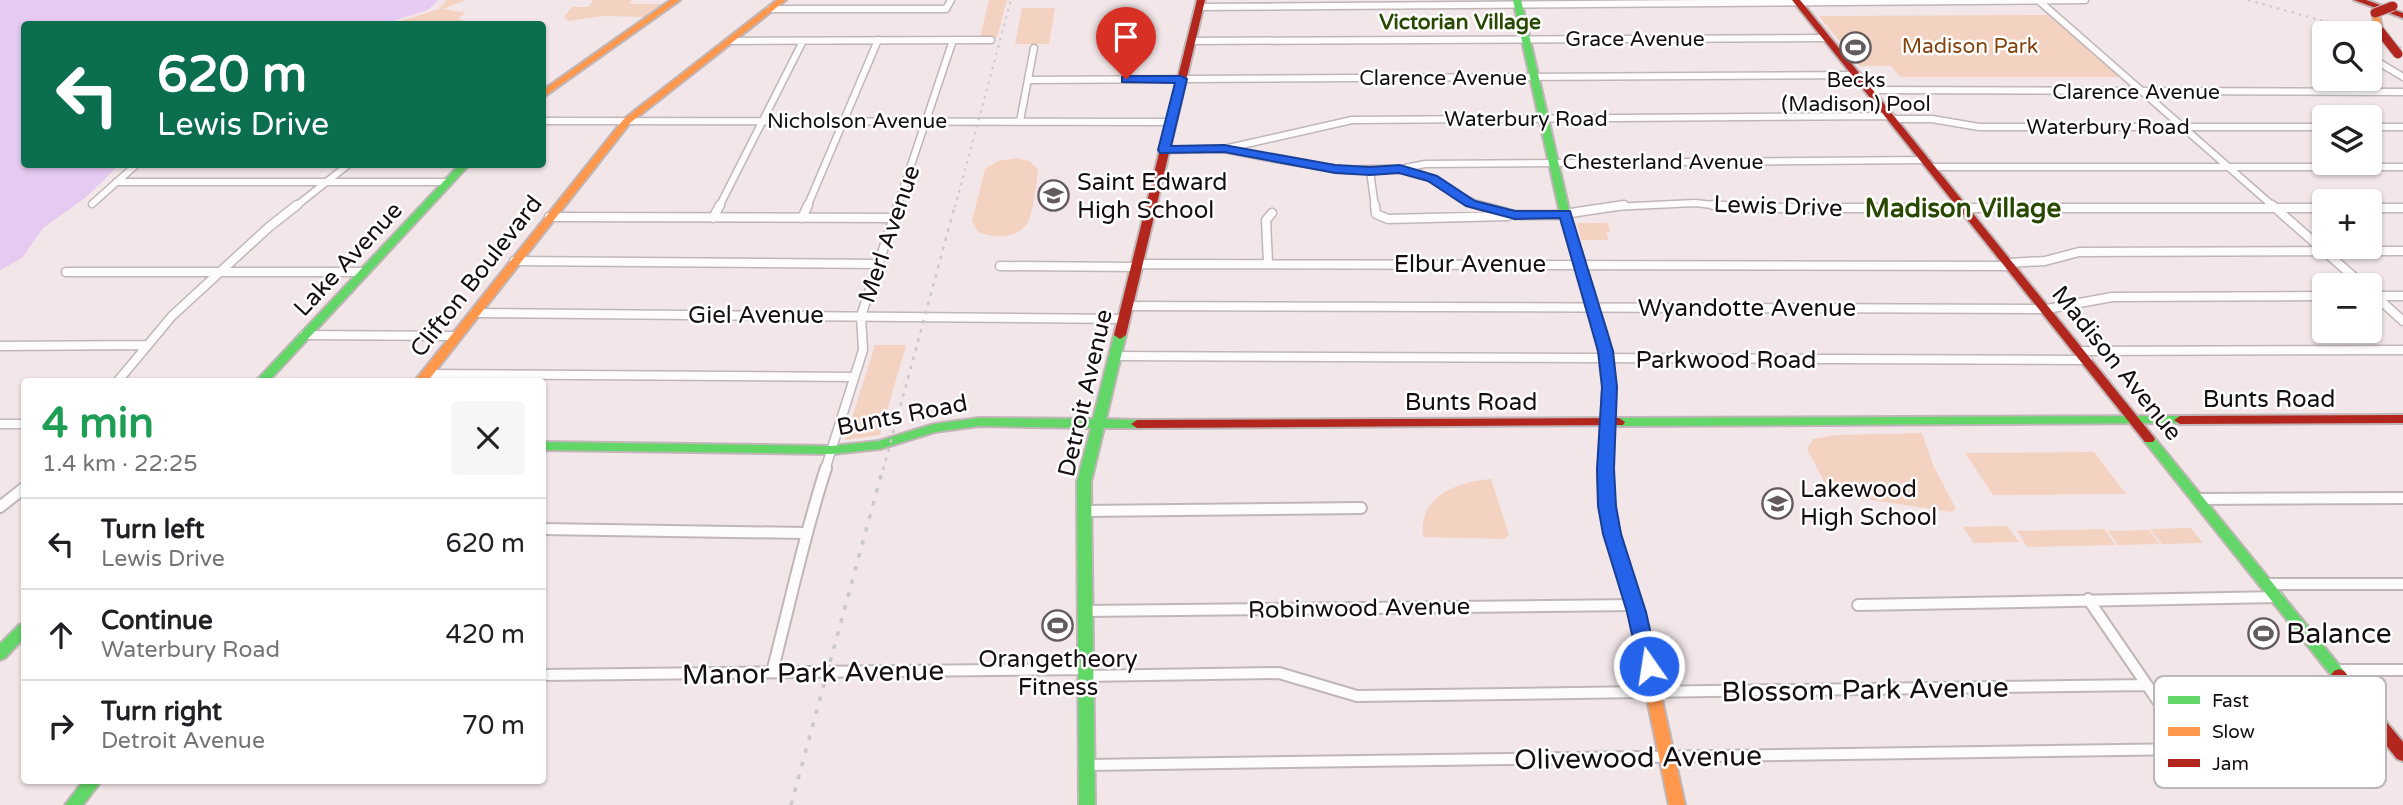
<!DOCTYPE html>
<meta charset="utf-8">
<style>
body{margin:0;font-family:"Varela Round",sans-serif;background:#f6f6f6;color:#202124;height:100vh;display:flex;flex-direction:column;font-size:26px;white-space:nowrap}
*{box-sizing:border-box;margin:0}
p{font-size:23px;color:#757577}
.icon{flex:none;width:38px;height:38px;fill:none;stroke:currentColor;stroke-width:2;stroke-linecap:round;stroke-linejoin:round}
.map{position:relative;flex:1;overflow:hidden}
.sheet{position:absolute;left:21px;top:378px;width:525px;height:406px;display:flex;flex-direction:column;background:#fff;border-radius:7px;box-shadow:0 2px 5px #0004}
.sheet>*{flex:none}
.top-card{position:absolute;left:21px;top:21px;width:525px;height:147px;border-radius:7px;box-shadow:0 2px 5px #0004;background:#0b6e4f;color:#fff;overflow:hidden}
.controls{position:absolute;left:2312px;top:21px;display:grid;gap:14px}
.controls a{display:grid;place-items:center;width:70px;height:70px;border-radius:7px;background:#fff;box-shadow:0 2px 5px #0004;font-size:35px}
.pin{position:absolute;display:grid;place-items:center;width:60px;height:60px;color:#fff;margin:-72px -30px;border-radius:50% 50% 50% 0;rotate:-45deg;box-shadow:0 0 7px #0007}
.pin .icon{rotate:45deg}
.me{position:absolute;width:77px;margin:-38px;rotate:347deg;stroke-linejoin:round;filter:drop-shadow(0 0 5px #0008)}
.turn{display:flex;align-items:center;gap:24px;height:147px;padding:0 21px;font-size:32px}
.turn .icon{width:91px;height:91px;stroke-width:2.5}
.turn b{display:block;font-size:49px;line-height:60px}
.round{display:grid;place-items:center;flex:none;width:74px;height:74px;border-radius:7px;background:#f6f6f6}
.summary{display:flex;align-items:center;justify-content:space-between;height:119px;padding:0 21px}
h1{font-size:42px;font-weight:700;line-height:52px;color:#1e9e55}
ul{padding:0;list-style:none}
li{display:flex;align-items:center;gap:21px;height:91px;padding:0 21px;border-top:2px solid #e0e0e0}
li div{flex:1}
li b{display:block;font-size:26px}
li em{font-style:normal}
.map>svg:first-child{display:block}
</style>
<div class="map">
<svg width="2403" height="805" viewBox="0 0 2403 805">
<rect width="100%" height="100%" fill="#f2e6e8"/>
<path fill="#f3d2c1" d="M 447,0 L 466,0 L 443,9 L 466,13 L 457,19 L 469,22 L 464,24 L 391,24 L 439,9 Z
M 593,0 L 632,0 L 630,4 L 665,4 L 646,17 L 603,16 L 568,21 L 564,17 L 572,7 L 589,7 Z
M 989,0 L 1007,0 L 997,38 L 980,37 Z
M 1022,8 L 1055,8 L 1049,44 L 1015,44 Z
M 2048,15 L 2121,77 L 1900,77 L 1891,66 L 1860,66 L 1819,16 Z
M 1017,158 L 1029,161 L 1038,169 C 1037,181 1033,217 1026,225 C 1016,239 992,238 978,232 L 972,221 L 985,169 L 998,161 Z
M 1577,223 L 1607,223 L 1611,232 L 1606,232 L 1609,240 L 1581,240 Z
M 875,345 L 906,345 L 880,435 L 845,440 Z
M 1922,433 L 1933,465 L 1956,509 L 1951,512 L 1838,495 L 1829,490 L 1807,449 L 1813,439 L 1836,435 Z
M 2094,452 L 2126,494 L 1993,495 L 1965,453 Z
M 1491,479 L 1509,535 L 1504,539 L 1423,537 C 1418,495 1458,482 1491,479 Z
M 2007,526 L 2019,542 L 1974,543 L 1963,527 Z
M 2191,528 L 2203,543 L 2162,544 L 2150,529 Z
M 2104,529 L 2116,545 L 2027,547 L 2017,531 Z
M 2149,530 L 2160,544 L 2118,545 L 2108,531 Z"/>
<path fill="#e5caf1" d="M 0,0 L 438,0 L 428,10 L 383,24 L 24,24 L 24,164 L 119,165 L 85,198 L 43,228 L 22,258 L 0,270 Z"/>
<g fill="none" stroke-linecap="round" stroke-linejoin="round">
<defs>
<path id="street-far2" d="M 2038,0 L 2274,207
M 1200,7 L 2085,0
M 770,9 L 946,9 L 951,0
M 729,41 L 991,40
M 1191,41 L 1827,38
M 2370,57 L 2403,77
M 1028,80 L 1858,75
M 1870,90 L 2403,92
M 1893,119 L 1932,119 L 1979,127 L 2324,127
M 542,121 L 1172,122
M 1020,121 L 1034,48
M 2370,127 L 2403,127
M 1224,149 C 1263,157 1302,165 1341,169 C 1366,171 1394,165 1417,173 C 1441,180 1459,200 1484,207
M 1164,150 L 1224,149 L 1352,120 L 1891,116
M 1932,167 L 2403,167
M 1405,168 L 1425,164 L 1926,160
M 1370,171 L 1375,207
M 116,182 L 449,182
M 92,204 L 137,164
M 295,207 L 349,164
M 719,207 L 803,41
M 807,207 L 878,40
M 897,207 L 953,40
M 1612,207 L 1695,203 L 1731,207"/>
<path id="street-far1" d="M 1375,205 L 1376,214 L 1388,219 L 1508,216
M 1478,205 L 1515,215 L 1557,215 L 1624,205
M 1713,205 L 1745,208 L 2324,208
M 2272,205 L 2363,285
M 2370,208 L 2403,208
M 549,217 L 895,218
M 713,218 L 720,205
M 802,218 L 808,205
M 514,261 L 878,264
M 1268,263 L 1266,220 L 1272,213
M 2009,263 L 2045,261 L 2079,252 L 2403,251
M 1138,264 L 2012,266
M 1000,266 L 1137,267
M 66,272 L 364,272
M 2370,291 L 2403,321
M 2375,296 L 2403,296
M 1126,306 L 2047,309 L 2112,297 L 2324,296
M 474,313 L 1123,319
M 304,335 L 455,336
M 0,346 L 147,345
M 2080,351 L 2403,350
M 1113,356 L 2088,360
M 426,374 L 854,377
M 117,382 L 172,316 L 269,227 L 297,205
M 0,424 L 24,424
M 825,470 L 863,350 L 861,316 L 898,205"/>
<path id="street" d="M 2199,499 L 2403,498
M 0,507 L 24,488
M 1083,511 L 1361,508
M 542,529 L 805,533
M 2267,584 L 2403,584
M 2088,599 L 2212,780
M 1858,605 L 2278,597
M 1084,611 L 1634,605
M 2336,670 L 2403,670
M 772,672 C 790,604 804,535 826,468
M 542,675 L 1084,669
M 1084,676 L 1279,673 L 1357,696 L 2146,685
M 2168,717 L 2370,712
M 1087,765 L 2190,749"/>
<path id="fast" d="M 1513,0 L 1521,0 L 1571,218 L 1609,340 L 1607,343 L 1599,343 L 1597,340 L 1561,218 Z
M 460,164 L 470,164 L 268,382 L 255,382 Z
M 1120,331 L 1126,335 L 1106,419 L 1137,420 L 1143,424 L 1137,428 L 1104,428 L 1091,482 L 1095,805 L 1079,805 L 1077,482 L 1091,428 L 979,426 L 935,432 L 880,449 L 832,454 L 542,450 L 542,442 L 832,446 L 879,441 L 934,424 L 979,418 L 1093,419 L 1114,335 Z
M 2180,416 L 2186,420 L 2184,423 L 1619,426 L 1613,422 L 1619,418 Z
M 2149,435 L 2153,436 L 2344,671 L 2347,675 L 2344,679 L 2339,681 L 2334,679 L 2145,442 L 2143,439 L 2145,436 Z
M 24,623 L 24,638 L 5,658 L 0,660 L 0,644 L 19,625 Z
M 84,780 L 102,780 L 83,805 L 65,805 Z"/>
<path id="slow" d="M 671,0 L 680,0 L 542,98 L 542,91 Z
M 777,0 L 786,0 L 630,123 L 427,382 L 414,382 L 624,119 Z
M 2372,11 L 2379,13 L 2383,33 L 2376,31 Z
M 1603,336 L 1609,340 L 1615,387 L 1612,481 L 1616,519 L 1643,612 L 1685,805 L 1669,805 L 1629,612 L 1602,519 L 1598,481 L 1603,387 L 1597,340 Z"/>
<path id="jam" d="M 1197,0 L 1205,0 L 1126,335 L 1120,339 L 1114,335 Z
M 1792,0 L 1800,0 L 2153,436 L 2155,439 L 2153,442 L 2145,442 Z
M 2354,0 L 2366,0 L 2403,13 L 2403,18 Z
M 2403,415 L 2403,423 L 2180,424 L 2174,420 L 2180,416 Z
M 1619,418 L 1625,422 L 1623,425 L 1137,428 L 1131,424 L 1137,420 Z
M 2339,669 L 2344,671 L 2403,742 L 2403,761 L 2397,759 L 2334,679 L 2331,675 L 2334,671 Z"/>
</defs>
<use href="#street-far2" stroke="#c0b6b8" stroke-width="9"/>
<use href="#street-far1" stroke="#c0b6b8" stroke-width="11"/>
<use href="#street" stroke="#c0b6b8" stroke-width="14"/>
<use href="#fast" stroke="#c0b6b8" stroke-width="4"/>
<use href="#slow" stroke="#c0b6b8" stroke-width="4"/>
<use href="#jam" stroke="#c0b6b8" stroke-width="4"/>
<use href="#street-far2" stroke="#fdfbfc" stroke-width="6"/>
<use href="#street-far1" stroke="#fdfbfc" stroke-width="8"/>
<use href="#street" stroke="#fdfbfc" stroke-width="10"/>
<use href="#fast" fill="#63d668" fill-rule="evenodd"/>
<use href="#slow" fill="#ff974d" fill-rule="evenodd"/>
<use href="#jam" fill="#b3261e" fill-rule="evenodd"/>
<path stroke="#ccc8c9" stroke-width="2" stroke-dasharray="2.5 5" stroke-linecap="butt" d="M 2248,0 L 2366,33
M 2370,39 L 2403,48
M 955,207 L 1011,0"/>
<path stroke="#ccc8c9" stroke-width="2.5" stroke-dasharray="3.5 6" stroke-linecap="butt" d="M 883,470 L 955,205"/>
<path stroke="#ccc8c9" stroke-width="3.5" stroke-dasharray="4.5 9" stroke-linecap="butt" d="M 791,805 L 883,468"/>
<defs>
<path id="jam-bridge" d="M 2375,13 L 2393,6
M 2380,31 L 2398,54"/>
</defs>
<use href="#jam-bridge" stroke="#c0b6b8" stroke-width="11" stroke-linecap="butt"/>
<use href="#jam-bridge" stroke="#b3261e" stroke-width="9"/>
</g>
<path fill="#2563eb" stroke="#184099" stroke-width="2" d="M 1126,76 L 1181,76 L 1187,79 L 1171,146 L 1224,145 L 1335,165 L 1370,167 L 1400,165 L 1437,176 L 1475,201 L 1515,211 L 1570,211 L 1613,351 L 1617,387 L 1614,469 L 1616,506 L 1621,534 L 1646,612 L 1658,666 L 1656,671 L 1649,674 L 1642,671 L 1639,666 L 1627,612 L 1603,534 L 1598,506 L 1597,469 L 1602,387 L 1598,351 L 1560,218 L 1515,219 L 1466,206 L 1428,181 L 1399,173 L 1370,175 L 1335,173 L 1224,152 L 1160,153 L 1158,150 L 1175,83 L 1122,82 L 1122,77 Z"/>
<defs>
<symbol id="stadium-ring" viewBox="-11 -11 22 22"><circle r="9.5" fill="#fff" stroke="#635a5c" stroke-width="1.5"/><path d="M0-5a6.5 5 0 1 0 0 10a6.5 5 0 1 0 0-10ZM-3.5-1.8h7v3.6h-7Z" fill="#635a5c"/></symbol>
<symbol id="school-ring" viewBox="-11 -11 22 22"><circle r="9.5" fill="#fff" stroke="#635a5c" stroke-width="1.5"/><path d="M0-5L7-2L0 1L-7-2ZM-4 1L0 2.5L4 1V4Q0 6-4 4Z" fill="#635a5c"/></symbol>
</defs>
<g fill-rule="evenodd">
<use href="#stadium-ring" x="1838" y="30" width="35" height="35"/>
<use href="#school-ring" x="1036" y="178" width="35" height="35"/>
<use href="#school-ring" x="1760" y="486" width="35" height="35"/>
<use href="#stadium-ring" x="1040" y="608" width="35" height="35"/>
<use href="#stadium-ring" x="2246" y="616" width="35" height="35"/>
</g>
<g text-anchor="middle" stroke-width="5" stroke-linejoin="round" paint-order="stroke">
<g font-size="21" font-weight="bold" fill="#294800" stroke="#fff">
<text x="1460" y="29">Victorian Village</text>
</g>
<g font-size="21" fill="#160e10" stroke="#fff">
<text x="1635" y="46">Grace Avenue</text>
<text x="1443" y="85">Clarence Avenue</text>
<text x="2136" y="99">Clarence Avenue</text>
<text x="1526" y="126">Waterbury Road</text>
<text x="857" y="128">Nicholson Avenue</text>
<text x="2108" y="134">Waterbury Road</text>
<text x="1663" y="169">Chesterland Avenue</text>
</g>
<g font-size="21" fill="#83430d" stroke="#fff">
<text x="1970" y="53">Madison Park</text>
</g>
<g font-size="21" fill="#160e10" stroke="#fff">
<text x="1856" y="87">Becks<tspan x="1856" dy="24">(Madison) Pool</tspan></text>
</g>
<g font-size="24" fill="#160e10" stroke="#fff" text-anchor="start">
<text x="1077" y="190">Saint Edward<tspan x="1077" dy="28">High School</tspan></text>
<text x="1800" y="497">Lakewood<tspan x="1800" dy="28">High School</tspan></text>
<text x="1058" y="667" text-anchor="middle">Orangetheory<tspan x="1058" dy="28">Fitness</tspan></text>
</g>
<g font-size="24" fill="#160e10" stroke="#fff">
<text transform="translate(1778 206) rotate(2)" y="8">Lewis Drive</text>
<text transform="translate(889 234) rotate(-71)" y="8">Merl Avenue</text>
<text transform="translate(348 259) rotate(-47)" y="8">Lake Avenue</text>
<text x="1470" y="272">Elbur Avenue</text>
<text transform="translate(476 276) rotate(-52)" y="8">Clifton Boulevard</text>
<text x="1747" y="316">Wyandotte Avenue</text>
<text x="756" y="323">Giel Avenue</text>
<text x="1726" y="368">Parkwood Road</text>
<text transform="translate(2117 363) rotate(51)" y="8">Madison Avenue</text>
<text transform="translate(1085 393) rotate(-77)" y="8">Detroit Avenue</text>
<text x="2269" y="407">Bunts Road</text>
<text x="1471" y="410">Bunts Road</text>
<text transform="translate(902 415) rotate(-11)" y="8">Bunts Road</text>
<text transform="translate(1359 608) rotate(-1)" y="8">Robinwood Avenue</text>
</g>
<g font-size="26" font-weight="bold" fill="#294800" stroke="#fff">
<text x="1963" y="217">Madison Village</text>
</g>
<g font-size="28" fill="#160e10" stroke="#fff" text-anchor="start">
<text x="2286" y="643">Balance</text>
</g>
<g font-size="28" fill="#160e10" stroke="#fff">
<text transform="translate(813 672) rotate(-1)" y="10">Manor Park Avenue</text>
<text transform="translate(1865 689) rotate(-1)" y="10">Blossom Park Avenue</text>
<text transform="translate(1638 757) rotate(-1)" y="10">Olivewood Avenue</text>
</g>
</g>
<rect x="2154" y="676" width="232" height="112" rx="10" fill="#fff" stroke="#b9b7b7" stroke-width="2"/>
<rect x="2168" y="696" width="32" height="8" fill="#63d668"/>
<rect x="2168" y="727" width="32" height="9" fill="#ff974d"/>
<rect x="2168" y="759" width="32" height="8" fill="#b3261e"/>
<g font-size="19" fill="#160e10">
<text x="2212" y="707">Fast</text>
<text x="2212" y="738">Slow</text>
<text x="2212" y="770">Jam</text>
</g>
</svg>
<div class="controls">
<a><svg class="icon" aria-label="search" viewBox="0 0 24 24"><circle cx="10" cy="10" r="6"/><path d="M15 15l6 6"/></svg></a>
<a><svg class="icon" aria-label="layers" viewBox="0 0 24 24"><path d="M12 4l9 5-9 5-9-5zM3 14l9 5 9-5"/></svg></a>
<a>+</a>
<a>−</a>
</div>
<div class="pin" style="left:1126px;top:79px;background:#d93025"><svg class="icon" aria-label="arrive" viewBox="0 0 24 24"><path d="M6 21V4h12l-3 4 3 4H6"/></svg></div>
<svg class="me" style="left:1649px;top:666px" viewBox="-20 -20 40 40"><circle r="17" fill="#2563eb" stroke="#fff" stroke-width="3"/><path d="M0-11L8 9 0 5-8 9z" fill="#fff"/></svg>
<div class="top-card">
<div class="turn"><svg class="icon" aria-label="left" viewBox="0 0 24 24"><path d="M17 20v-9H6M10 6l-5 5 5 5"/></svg><div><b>620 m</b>Lewis Drive</div></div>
</div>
<section class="sheet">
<div class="summary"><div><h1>4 min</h1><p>1.4 km · 22:25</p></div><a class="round"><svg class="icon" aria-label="close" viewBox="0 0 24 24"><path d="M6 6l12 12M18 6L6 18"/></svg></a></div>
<ul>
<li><svg class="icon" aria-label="left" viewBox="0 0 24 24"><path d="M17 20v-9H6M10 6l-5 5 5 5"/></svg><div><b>Turn left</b><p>Lewis Drive</p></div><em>620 m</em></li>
<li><svg class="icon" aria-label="ahead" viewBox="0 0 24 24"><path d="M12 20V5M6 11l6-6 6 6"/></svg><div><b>Continue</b><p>Waterbury Road</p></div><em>420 m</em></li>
<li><svg class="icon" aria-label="right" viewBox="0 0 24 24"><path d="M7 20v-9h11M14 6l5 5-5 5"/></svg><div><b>Turn right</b><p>Detroit Avenue</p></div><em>70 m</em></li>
</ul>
</section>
</div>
